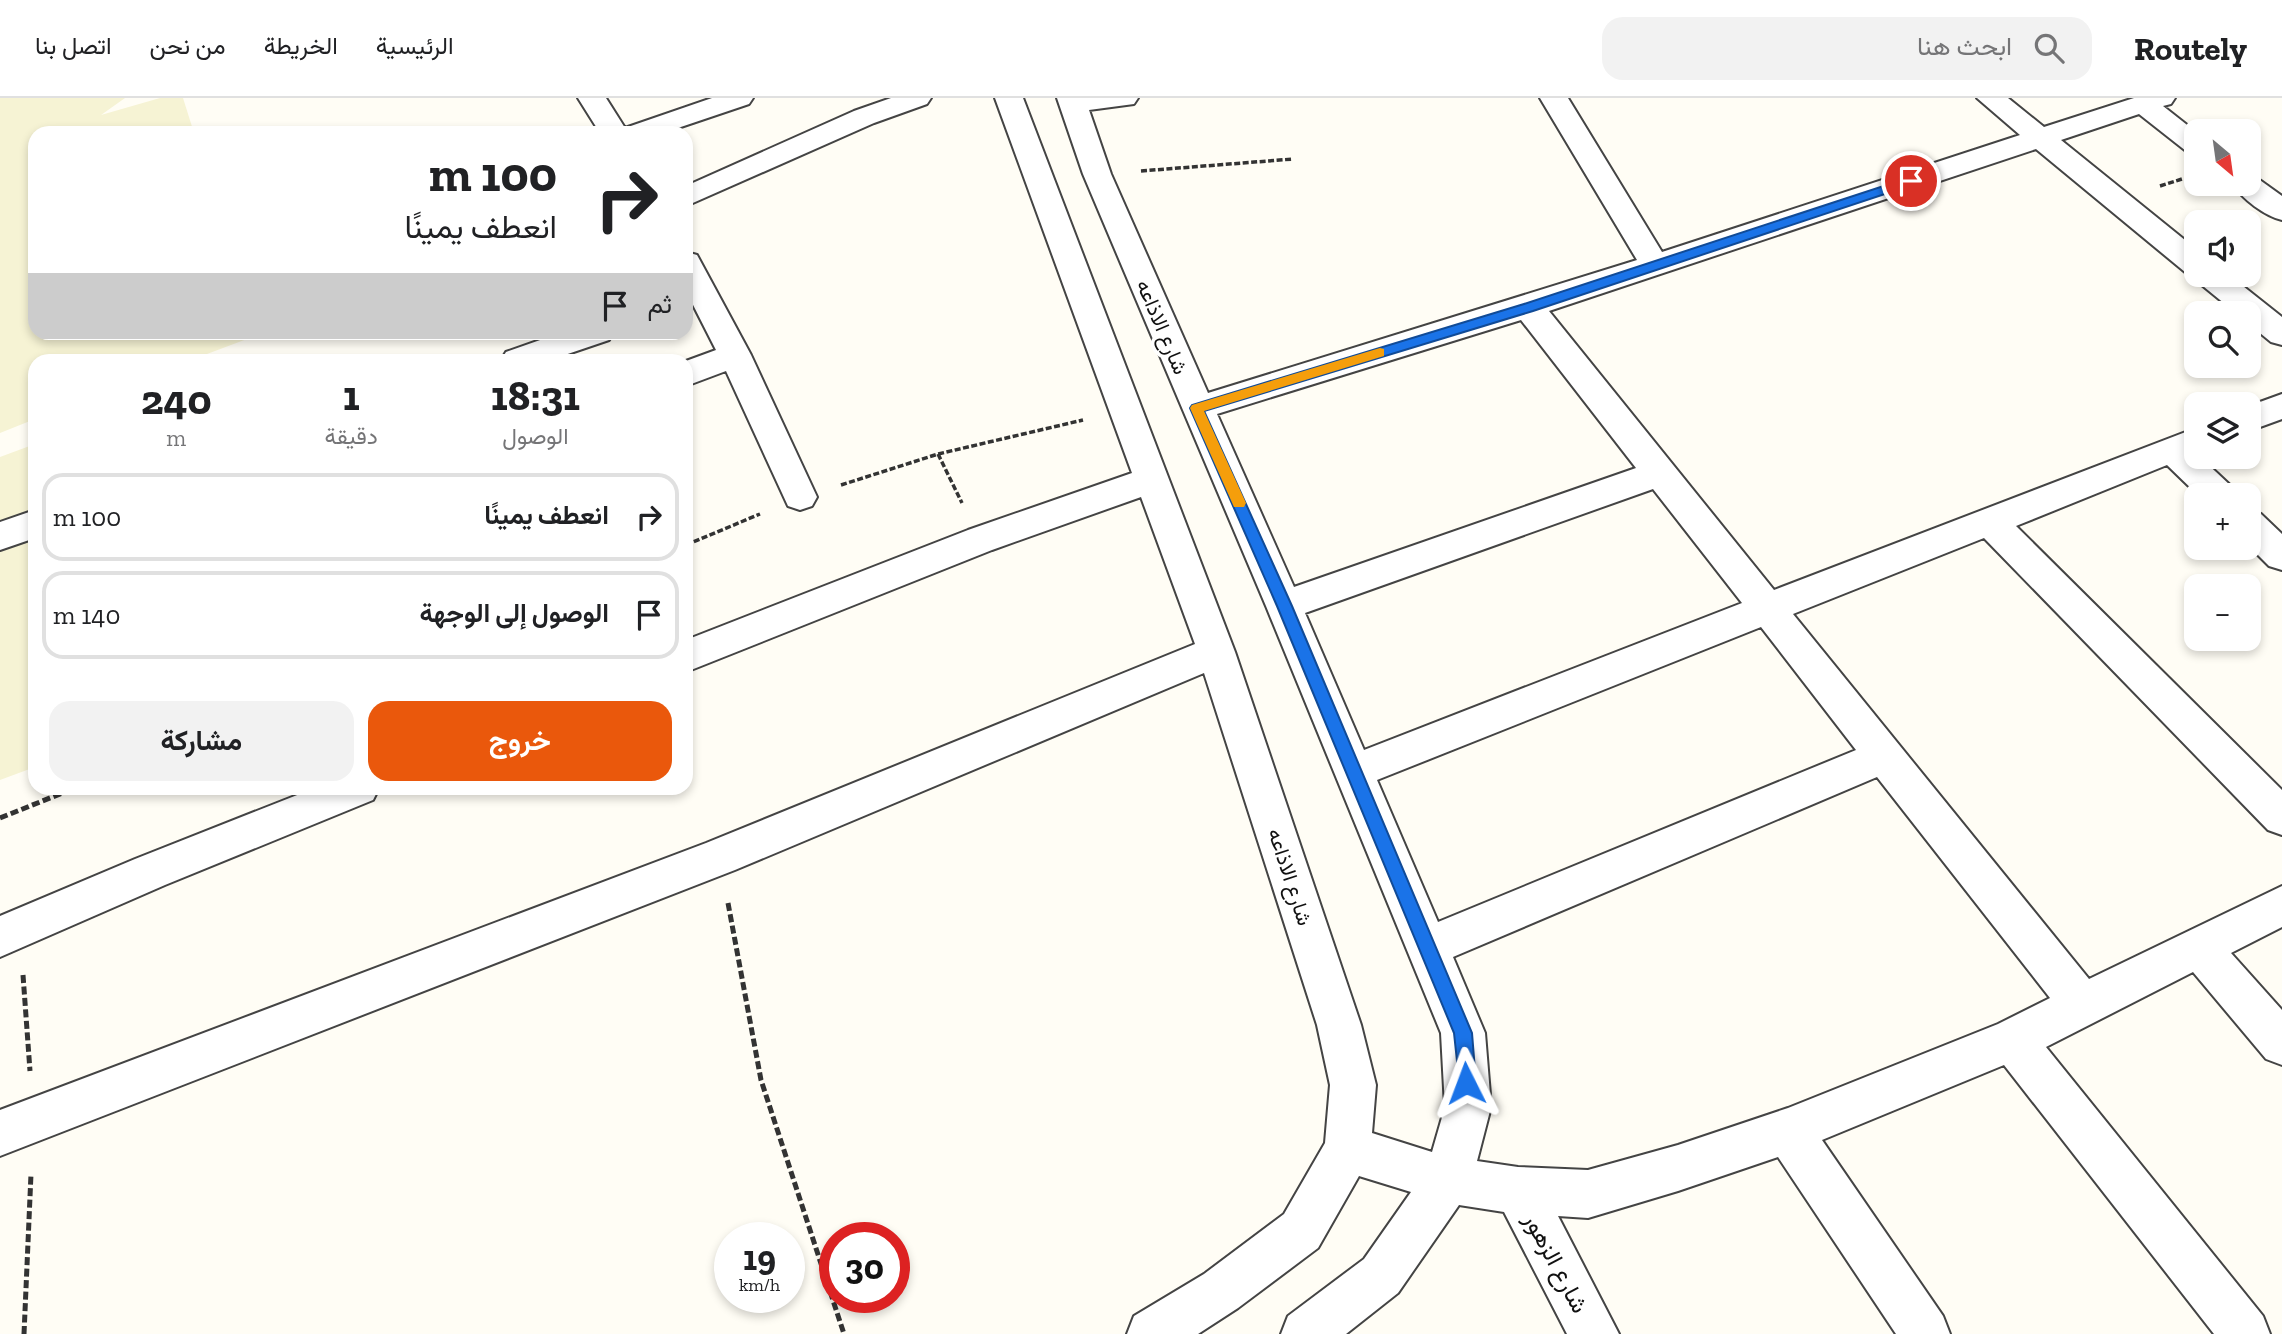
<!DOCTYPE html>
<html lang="ar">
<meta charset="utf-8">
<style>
body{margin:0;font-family:"Zilla Slab",Vazirmatn,serif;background:#f2f2f2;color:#202124;direction:rtl;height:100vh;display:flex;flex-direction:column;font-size:26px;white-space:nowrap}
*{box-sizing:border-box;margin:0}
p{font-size:23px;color:#757577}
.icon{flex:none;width:38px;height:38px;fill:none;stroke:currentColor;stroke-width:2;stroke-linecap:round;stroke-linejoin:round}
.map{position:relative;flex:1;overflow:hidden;direction:ltr}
.panel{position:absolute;left:28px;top:256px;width:665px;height:441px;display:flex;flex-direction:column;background:#fff;border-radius:21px;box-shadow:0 4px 10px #0003;direction:rtl}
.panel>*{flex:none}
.guide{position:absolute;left:28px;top:28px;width:665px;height:214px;border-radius:21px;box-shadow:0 4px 10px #0003;direction:rtl;background:#fff;color:#202124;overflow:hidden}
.needle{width:46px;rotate:151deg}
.tools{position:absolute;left:2184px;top:21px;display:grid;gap:14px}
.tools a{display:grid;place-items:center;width:77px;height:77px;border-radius:14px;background:#fff;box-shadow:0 4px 10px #0003;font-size:35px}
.speed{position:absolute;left:714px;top:1124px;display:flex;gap:14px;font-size:35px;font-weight:700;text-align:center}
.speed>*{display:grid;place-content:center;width:91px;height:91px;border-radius:50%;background:#fff;box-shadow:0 4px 10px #0003;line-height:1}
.speed small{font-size:18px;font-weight:400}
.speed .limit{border:10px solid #d22;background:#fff;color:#111}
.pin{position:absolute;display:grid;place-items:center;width:60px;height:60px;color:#fff;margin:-30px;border:4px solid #fff;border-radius:50%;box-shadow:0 2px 7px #0007}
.me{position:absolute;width:77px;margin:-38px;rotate:357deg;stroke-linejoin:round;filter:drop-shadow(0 0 5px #0008)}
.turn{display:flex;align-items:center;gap:24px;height:147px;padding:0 21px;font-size:32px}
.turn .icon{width:91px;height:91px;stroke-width:2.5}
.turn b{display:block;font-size:49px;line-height:60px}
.then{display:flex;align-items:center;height:66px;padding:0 21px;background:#0003;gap:14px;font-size:26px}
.eta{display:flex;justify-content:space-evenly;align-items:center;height:119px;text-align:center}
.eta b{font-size:42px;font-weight:700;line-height:49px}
.button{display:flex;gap:14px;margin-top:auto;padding:14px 21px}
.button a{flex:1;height:80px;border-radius:21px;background:#ea580c;color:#fff;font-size:28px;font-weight:700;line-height:80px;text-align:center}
.button a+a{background:#f2f2f2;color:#202124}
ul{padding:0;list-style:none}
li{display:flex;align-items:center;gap:21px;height:88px;margin:0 14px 10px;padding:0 7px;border:4px solid #e0e0e0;border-radius:21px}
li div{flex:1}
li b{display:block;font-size:26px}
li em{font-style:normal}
header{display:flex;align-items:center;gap:42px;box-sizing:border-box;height:98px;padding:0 35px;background:#fff;border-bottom:2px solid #e0e0e0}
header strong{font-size:33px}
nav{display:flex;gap:38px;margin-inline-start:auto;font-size:24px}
.search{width:490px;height:63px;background:#f2f2f2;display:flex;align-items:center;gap:18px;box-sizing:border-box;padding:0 24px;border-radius:21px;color:#757577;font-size:26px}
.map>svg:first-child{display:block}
</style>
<header>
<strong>Routely</strong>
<div class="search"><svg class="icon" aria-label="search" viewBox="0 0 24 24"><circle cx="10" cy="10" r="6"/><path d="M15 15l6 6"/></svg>ابحث هنا</div>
<nav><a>الرئيسية</a><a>الخريطة</a><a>من نحن</a><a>اتصل بنا</a></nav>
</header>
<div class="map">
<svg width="2282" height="1236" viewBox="0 0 2282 1236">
<rect width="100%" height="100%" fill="#fffdf5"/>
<path fill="#f6f3d4" d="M 0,0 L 125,0 L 101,17 L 160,0 L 183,0 L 194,35 L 35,35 L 35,234 L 254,234 L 255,238 L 191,262 L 35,262 L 35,321 L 0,335 Z
M 35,346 L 35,669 L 0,682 L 0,359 Z"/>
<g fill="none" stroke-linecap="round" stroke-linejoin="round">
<defs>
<path id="street" d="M 578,0 L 606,0 L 625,30 L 712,0 L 753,0 L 749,6 L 663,35 L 600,35 Z
M 891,0 L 931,0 L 927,6 L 874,25 L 686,108 L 686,88 L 854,13 Z
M 995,0 L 1023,0 L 1235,554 L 1361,927 L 1376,987 L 1372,1035 L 1432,1054 L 1445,1009 L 1441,935 L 1266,508 L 1083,76 L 1057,0 L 1138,0 L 1134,6 L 1089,12 L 1111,76 L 1208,295 L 1637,162 L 1540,0 L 1568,0 L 1662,154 L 2020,37 L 1977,0 L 2008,0 L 2044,29 L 2134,0 L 2175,0 L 2171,6 L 2163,8 L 2196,34 L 2196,56 L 2186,53 L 2139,16 L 2061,42 L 2196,151 L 2196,177 L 2229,177 L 2282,219 L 2282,247 L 2271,244 L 2249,226 L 2249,215 L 2236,215 L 2198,184 L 2194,177 L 2185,174 L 2036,51 L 1549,213 L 1774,492 L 2196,330 L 2196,359 L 2200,359 L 2231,388 L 2236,397 L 2198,397 L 2167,367 L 2016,428 L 2282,692 L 2282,737 L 2268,732 L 1984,440 L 1793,516 L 2089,881 L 2282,788 L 2282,829 L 2231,855 L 2282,912 L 2282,967 L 2266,961 L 2193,874 L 2046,949 L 2263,1218 L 2270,1236 L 2214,1236 L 2004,967 L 1822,1042 L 1943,1218 L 1950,1236 L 1896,1236 L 1778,1059 L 1678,1093 L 1588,1120 L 1558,1118 L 1619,1236 L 1567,1236 L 1504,1114 L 1459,1107 L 1398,1195 L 1346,1236 L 1281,1236 L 1288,1218 L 1364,1161 L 1411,1094 L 1359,1078 L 1318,1150 L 1238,1210 L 1198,1236 L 1127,1236 L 1134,1218 L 1204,1176 L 1284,1116 L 1325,1045 L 1330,987 L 1317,927 L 1204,575 L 735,772 L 0,1058 L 0,1012 L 706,745 L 1195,546 L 1141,399 L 992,452 L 686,574 L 686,542 L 968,432 L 1132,375 ZM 1521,222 L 1636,370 L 1294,489 L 1217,316 ZM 1653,391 L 1742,505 L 1364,652 L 1305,515 ZM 1761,529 L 1856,652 L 1438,824 L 1377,682 ZM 1877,679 L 2050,900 L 1998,926 L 1788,1010 L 1678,1047 L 1588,1072 L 1518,1069 L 1477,1063 L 1491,1009 L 1485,935 L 1453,859 Z
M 2249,77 L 2257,80 L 2282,98 L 2282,122 C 2265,118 2242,101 2233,86 L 2249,86 Z
M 686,154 L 697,157 L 751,257 L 817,399 L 812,408 L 800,412 L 788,408 L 726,273 L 686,288 L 686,263 L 716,252 L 686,193 Z
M 563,234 L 613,234 L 609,242 L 550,262 L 501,262 L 506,254 Z
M 2282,296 L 2282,321 L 2249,333 L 2249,308 Z
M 35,412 L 35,440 L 0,452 L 0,424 Z
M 2249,412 L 2261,416 L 2282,436 L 2282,472 L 2269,468 L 2249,448 Z
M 315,690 L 379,690 L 373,702 L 165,787 L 0,859 L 0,818 L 135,761 Z"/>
</defs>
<use href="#street" stroke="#444" stroke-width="4"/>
<path stroke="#333" stroke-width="3.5" stroke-dasharray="6 2.5" stroke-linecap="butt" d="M 1141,73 L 1293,61
M 2160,88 L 2182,81
M 938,356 L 962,405
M 841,387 L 938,356 L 1083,322
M 686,447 L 760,416"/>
<path stroke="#333" stroke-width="5" stroke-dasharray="8 3.5" stroke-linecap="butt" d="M 0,720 L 75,690
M 728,805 L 761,982 L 844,1236
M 23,877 L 30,973
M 24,1236 L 31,1076"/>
<use href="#street" fill="#fff" fill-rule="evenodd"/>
</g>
<path fill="#1a73e8" stroke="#114b97" stroke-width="2" d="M 1911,79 L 1915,80 L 1915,86 L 1533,213 L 1204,313 L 1292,508 L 1472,935 L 1476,985 L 1473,991 L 1466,994 L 1460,991 L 1454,935 L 1277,508 L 1190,310 L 1192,307 L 1524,206 Z"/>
<path fill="#f59e0b" d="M 1380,250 L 1384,251 L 1384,258 L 1204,313 L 1246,405 L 1244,409 L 1234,409 L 1190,310 L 1192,307 Z"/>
<g text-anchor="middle" stroke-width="7" stroke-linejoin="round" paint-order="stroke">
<g font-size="21" fill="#111" stroke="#fff">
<text transform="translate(1162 229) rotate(67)" y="7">شارع الاذاعه</text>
<text transform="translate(1290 779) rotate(72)" y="7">شارع الاذاعه</text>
</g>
<g font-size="24" fill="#111" stroke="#fff">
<text transform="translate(1556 1165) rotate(62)" y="8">شارع الزهور</text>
</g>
</g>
</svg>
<div class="tools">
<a><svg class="needle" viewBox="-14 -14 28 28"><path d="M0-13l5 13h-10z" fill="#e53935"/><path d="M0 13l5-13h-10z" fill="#757577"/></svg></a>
<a><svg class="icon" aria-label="sound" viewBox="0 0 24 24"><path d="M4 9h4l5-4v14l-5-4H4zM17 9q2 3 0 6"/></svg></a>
<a><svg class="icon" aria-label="search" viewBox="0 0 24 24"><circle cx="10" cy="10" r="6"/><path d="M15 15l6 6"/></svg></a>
<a><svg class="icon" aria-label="layers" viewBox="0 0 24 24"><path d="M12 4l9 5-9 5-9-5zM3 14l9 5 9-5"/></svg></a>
<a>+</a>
<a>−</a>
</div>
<div class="speed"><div>19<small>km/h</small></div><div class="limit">30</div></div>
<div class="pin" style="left:1911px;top:83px;background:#d93025"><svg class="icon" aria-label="arrive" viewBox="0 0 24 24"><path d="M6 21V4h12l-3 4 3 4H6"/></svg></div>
<svg class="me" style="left:1466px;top:985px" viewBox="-20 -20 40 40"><path d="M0-17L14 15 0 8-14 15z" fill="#1a73e8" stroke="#fff" stroke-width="4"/></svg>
<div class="guide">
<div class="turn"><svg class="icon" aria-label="right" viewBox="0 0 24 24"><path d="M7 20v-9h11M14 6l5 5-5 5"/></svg><div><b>100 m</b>انعطف يمينًا</div></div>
<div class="then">ثم<svg class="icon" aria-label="arrive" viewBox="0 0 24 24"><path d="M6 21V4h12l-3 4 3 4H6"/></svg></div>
</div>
<section class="panel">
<div class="eta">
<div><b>18:31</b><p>الوصول</p></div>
<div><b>1</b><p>دقيقة</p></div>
<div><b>240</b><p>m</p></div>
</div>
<ul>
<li><svg class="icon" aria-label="right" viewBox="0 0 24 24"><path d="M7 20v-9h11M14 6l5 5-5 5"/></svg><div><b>انعطف يمينًا</b></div><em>100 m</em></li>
<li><svg class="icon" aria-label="arrive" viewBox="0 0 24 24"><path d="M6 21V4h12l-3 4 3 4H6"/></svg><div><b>الوصول إلى الوجهة</b></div><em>140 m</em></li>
</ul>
<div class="button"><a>خروج</a><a>مشاركة</a></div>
</section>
</div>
